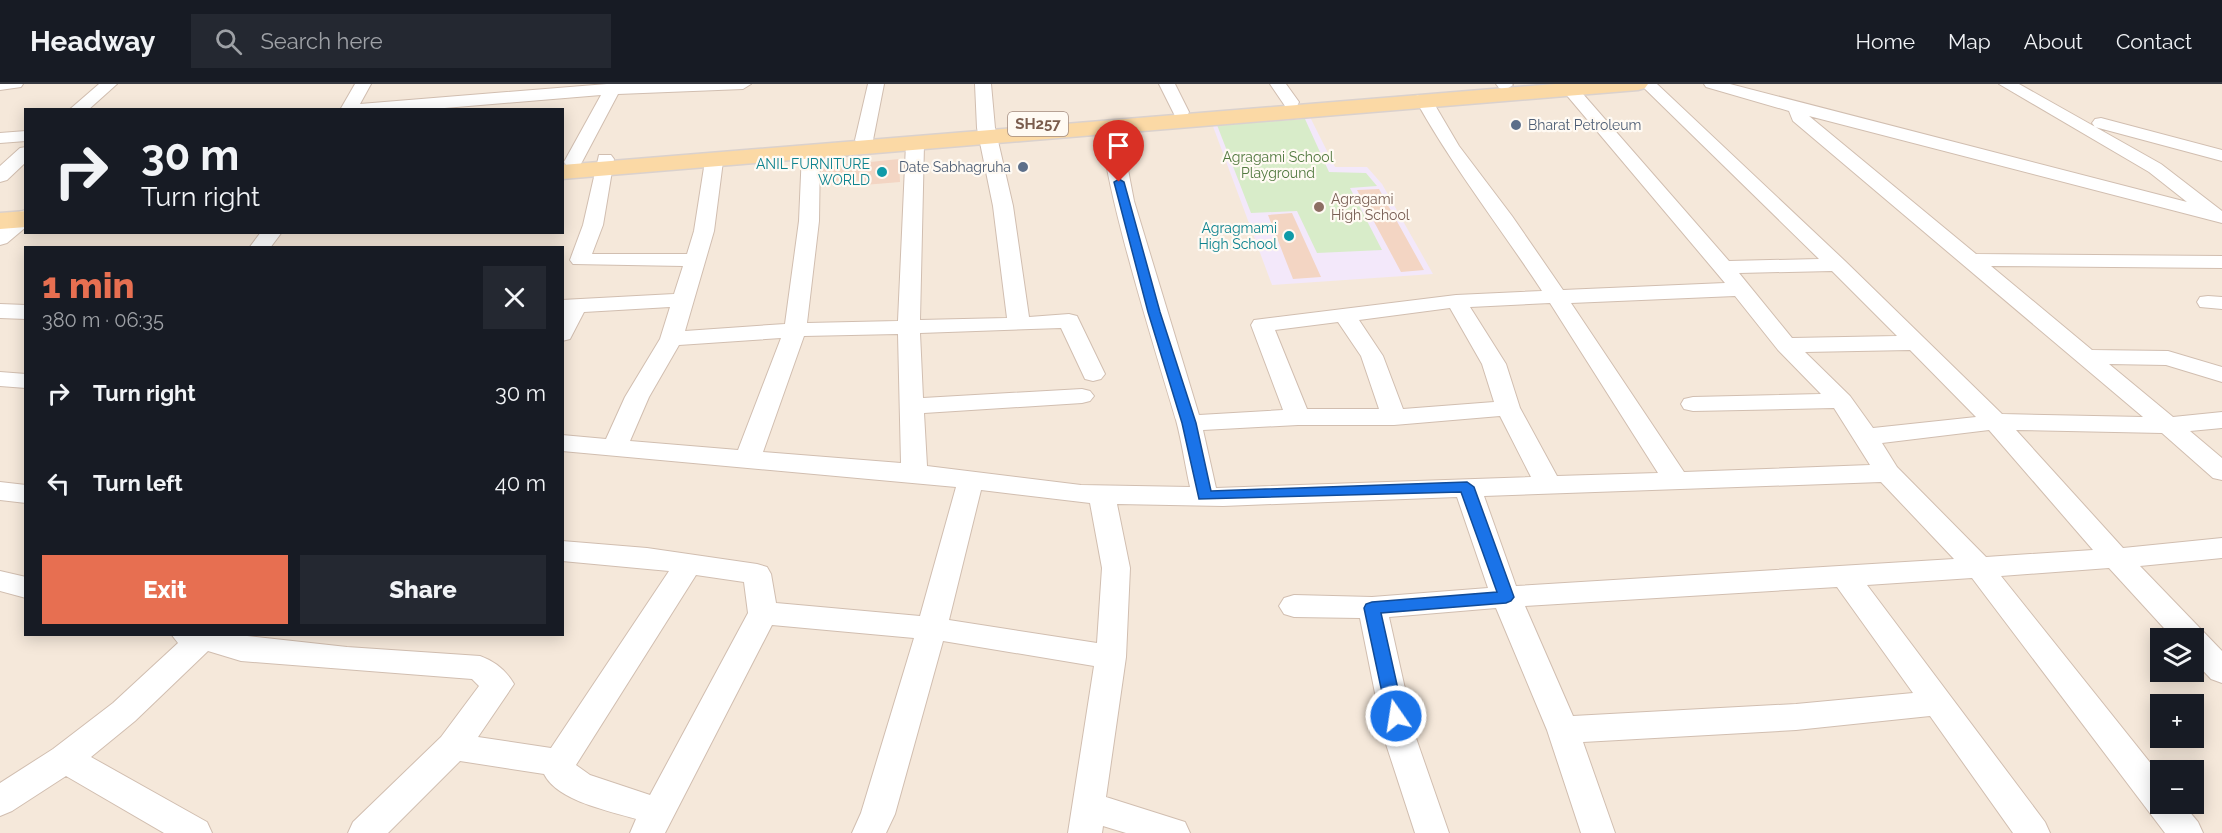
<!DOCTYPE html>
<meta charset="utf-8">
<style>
body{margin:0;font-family:Raleway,sans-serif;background:#242831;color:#f1f3f6;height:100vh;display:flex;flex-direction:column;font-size:22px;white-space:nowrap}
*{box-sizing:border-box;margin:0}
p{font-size:20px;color:#9ea1a6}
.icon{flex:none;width:33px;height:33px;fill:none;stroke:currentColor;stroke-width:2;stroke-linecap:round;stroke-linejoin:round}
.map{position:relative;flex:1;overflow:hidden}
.details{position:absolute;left:24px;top:162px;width:540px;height:390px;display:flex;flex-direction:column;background:#171b24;border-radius:0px;box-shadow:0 3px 15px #0003}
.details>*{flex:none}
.hud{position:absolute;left:24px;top:24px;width:540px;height:126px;border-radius:0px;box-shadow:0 3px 15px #0003;background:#171b24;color:#f1f3f6;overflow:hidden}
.tools{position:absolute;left:2150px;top:544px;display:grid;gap:12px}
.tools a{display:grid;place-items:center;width:54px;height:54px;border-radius:0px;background:#171b24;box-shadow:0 3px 15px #0003;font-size:30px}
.pin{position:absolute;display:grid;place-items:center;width:51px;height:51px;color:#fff;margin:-62px -26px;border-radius:50% 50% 50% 0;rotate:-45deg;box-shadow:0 0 6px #0007}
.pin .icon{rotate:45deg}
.me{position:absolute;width:66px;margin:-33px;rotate:347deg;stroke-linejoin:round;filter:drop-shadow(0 0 4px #0008)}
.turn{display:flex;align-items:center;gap:21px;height:126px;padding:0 18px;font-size:27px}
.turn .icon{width:78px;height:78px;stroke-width:2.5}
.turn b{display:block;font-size:42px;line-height:51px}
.round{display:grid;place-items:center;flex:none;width:63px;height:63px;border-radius:0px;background:#242831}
.head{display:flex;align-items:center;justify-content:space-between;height:102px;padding:0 18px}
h1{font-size:36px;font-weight:800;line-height:45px;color:#e76f51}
.primary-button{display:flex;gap:12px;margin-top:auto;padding:12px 18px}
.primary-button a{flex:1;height:69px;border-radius:0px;background:#e76f51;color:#fff;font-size:24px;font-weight:800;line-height:69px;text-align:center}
.primary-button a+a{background:#242831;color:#f1f3f6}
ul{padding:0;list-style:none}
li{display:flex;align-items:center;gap:18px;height:90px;padding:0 18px}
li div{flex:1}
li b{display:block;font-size:22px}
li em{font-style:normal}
header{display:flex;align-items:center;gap:36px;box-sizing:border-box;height:84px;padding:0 30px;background:#171b24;border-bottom:2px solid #363941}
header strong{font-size:28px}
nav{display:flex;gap:33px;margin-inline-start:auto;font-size:21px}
.search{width:420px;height:54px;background:#242831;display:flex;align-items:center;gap:15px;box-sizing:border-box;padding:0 21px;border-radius:0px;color:#9ea1a6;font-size:22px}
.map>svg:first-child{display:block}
</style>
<header>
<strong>Headway</strong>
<div class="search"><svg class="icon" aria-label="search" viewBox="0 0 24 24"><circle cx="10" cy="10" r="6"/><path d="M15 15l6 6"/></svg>Search here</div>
<nav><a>Home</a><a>Map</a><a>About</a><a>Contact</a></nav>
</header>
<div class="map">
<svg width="2222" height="749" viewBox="0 0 2222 749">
<rect width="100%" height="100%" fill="#fdf6ec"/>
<path fill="#f5e8da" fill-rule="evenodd" d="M 0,0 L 2222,0 L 2222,749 L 0,749 ZM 26,26 L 562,26 L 562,148 L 26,148 ZM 26,164 L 562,164 L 562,550 L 26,550 ZM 2160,555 L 2193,555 L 2193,588 L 2160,588 ZM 2160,621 L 2193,621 L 2193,654 L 2160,654 ZM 2160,687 L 2193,687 L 2193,720 L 2160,720 Z"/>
<path fill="#f3e8fa" d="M 1309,31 L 1335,83 L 1367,83 L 1382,100 L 1433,190 L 1272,201 L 1211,37 Z"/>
<path fill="#d8ecc9" d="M 1305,35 L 1329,88 L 1366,89 L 1377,102 L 1350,104 L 1382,166 L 1317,169 L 1297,127 L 1251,129 L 1217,41 Z"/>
<path fill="#f3d5c3" d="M 899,75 L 900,98 L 864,101 L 864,97 L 822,101 L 822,83 Z
M 1379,105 L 1424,186 L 1401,188 L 1357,106 Z
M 1292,129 L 1321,193 L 1293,195 L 1268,131 Z"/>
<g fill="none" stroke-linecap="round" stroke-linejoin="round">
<defs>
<path id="minor" d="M 0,0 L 23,0 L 21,3 L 0,6 Z
M 99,0 L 117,0 L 88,26 L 69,26 Z
M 355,0 L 371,0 L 360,20 L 607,0 L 751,0 L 743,5 L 618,10 L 582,78 L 579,82 L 567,82 L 564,78 L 601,11 L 421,26 L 340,26 Z
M 868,0 L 884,0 L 873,56 L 870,60 L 858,60 L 855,56 Z
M 975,0 L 991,0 L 995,44 L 1013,122 L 1029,233 L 1069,230 L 1077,232 L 1105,290 L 1101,295 L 1093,297 L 1085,295 L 1061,244 L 920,249 L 923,314 L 1082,305 L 1090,307 L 1094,312 L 1090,317 L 1082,319 L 924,329 L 927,382 L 1081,401 L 1190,403 C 1185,381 1182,358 1176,336 C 1165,297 1090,63 1105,40 L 1117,40 L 1120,44 L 1134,117 L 1199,331 L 1283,326 L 1251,241 L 1254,236 L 1456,211 L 1542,207 C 1500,143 1452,82 1415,15 L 1417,11 L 1429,11 L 1459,62 L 1512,132 L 1563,206 L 1725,199 L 1564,8 L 1562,5 L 1564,2 L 1576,2 L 1729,177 L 1819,175 L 1640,0 L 1657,0 L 1845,177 L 2002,330 L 2143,333 L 1793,37 L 1789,27 L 1706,3 L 1704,0 L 1730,0 L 2187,118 L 2149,88 L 1999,0 L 2019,0 L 2161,80 L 2222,127 L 2222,139 L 1809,32 L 1976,170 L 2222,172 L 2222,184 L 1991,182 L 2092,266 L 2168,267 L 2222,283 L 2222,298 L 2166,281 L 2109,280 L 2173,333 L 2222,328 L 2222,344 L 2190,347 L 2222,374 L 2222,396 L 2213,394 L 2162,349 L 2016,346 L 2123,464 L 2222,454 L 2222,474 L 2140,482 L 2222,567 L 2222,599 L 2211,595 L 2193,576 L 2193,555 L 2174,555 L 2109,484 L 2001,492 L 2160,691 L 2160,720 L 2183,720 L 2198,738 L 2203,749 L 2165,749 L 1972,494 L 1867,501 L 2045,738 L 2050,749 L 2013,749 L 1930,632 L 1796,646 L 1583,658 L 1615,749 L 1581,749 L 1547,646 L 1496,524 L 1389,533 L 1416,654 L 1449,749 L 1415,749 L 1384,654 L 1360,534 L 1294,533 L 1284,530 L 1279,522 L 1284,514 L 1294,511 L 1372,513 L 1488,504 L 1457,413 L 1223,422 L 1117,420 L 1130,484 L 1126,573 L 1106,713 L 1185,738 L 1190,749 L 1126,749 L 1103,742 L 1102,749 L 1068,749 L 1094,582 L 943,557 L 895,730 L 886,749 L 852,749 L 861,729 L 914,554 L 772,541 L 665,749 L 630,749 L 636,735 C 610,727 557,717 544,690 L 460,677 L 388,749 L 348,749 L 353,738 L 441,653 L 479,602 L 472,595 L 241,577 L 208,567 L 135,637 L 91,673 L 207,738 L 212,749 L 164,749 L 66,692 L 12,727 L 0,732 L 0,699 L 53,665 L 113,619 L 178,559 L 171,550 L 230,550 L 347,563 L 480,572 C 494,577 506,586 514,600 L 478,653 L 551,664 L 669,487 L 562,477 L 562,457 L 647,464 L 757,480 L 767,483 L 771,490 L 776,519 L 920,532 L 956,403 L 562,367 L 562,351 L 606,355 L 625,313 L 660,255 L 670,223 L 584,228 L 570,255 L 562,257 L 562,216 L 674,210 L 683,182 L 573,180 L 570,176 L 583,141 L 599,71 L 611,71 L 614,75 L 603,141 L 592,170 L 687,170 L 694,147 L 705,77 L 708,73 L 720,73 L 723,77 L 714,147 L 685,247 L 785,240 L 799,137 L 802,68 L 805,64 L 817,64 L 820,68 L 819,137 L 807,239 L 898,237 L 906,60 L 909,56 L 921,56 L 924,60 L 920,236 L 1007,234 L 993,122 L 977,44 ZM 1832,187 L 1897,252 L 1792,254 L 1739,189 ZM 1735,212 L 1778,266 L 1821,310 L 1693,313 L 1684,315 L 1681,320 L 1684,325 L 1693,327 L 1834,324 L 1870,381 L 1684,388 L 1571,219 ZM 1550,219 L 1658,389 L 1557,392 L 1520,324 L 1506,280 L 1470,223 ZM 1450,224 L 1482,280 L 1494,318 L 1403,325 L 1383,272 L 1359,236 ZM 1338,238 L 1361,272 L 1379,325 L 1307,325 L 1275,246 ZM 898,250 L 901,379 L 763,368 L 804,252 ZM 781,254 L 738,366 L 630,357 L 649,313 L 679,261 ZM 1910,266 L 1976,333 L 1873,344 L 1850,312 L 1805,268 ZM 1500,332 L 1531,393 L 1216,404 L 1203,346 L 1298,341 L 1394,341 ZM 1989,346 L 2093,466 L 1986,473 L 1897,383 L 1882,359 ZM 1881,398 L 1954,475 L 1516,502 L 1484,412 ZM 981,406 L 1090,419 L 1102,484 L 1097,559 L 949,536 ZM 696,491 L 744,498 L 748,529 L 650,711 L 590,691 L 576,681 ZM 1837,503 L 1913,609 L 1796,620 L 1573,632 L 1525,522 Z
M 1159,0 L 1175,0 L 1189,28 L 1187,32 L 1175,32 Z
M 1270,0 L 1286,0 L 1299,18 L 1297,22 L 1285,22 Z
M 1496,0 L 1512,0 L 1513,1 L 1505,6 L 1499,4 Z
M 2101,34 L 2222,66 L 2222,77 L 2095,43 L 2092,39 L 2095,35 Z
M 26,47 L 26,57 L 0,59 L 0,49 Z
M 26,63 L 26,78 L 7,96 L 0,98 L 0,82 L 20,64 Z
M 26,126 L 26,143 L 7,159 L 0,161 L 0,145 L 19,128 Z
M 261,148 L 282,148 L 270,164 L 249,164 Z
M 2208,212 L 2222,213 L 2222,225 L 2200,223 L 2197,218 L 2200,213 Z
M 0,220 L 26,221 L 26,235 L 0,234 Z
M 0,288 L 26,290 L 26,304 L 0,302 Z
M 0,398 L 26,401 L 26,419 L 0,416 Z
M 0,487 L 26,493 L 26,514 L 0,507 Z"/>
<path id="primary" d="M 1555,0 L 1648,0 L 1645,4 L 1638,6 L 562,95 L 562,81 Z
M 26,127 L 26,143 L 0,145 L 0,129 Z"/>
</defs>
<use href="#minor" stroke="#d1beb0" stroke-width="2"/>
<use href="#primary" stroke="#dad1cd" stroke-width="3"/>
<use href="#minor" fill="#fff" fill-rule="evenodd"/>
<use href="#primary" fill="#fbd9a5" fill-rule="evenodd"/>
</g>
<path fill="#1a73e8" stroke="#114b97" stroke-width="1.5" d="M 1119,95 L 1124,98 L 1160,228 L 1196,339 L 1211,407 L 1467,398 L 1474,403 L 1514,513 L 1511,517 L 1506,519 L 1381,529 L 1404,632 L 1402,637 L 1396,639 L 1390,637 L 1387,632 L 1364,524 L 1366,520 L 1372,518 L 1497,508 L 1461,408 L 1199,415 L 1182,339 L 1148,228 L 1114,98 Z"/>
<g fill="#5c6f8a" stroke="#fffaf3" stroke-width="2">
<circle cx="1516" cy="41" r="6"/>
<circle cx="1023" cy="83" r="6"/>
</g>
<g fill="#0f9aa8" stroke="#fffaf3" stroke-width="2">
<circle cx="882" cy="88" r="6"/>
<circle cx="1289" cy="152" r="6"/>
</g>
<circle fill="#8d6e63" stroke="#fffaf3" stroke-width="2" cx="1319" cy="123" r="6"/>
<g text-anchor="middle" stroke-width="4.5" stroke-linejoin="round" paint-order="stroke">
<g font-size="14" fill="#4e5e75" stroke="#fffaf3" text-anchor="start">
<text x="1528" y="46">Bharat Petroleum</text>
<text x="1011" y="88" text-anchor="end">Date Sabhagruha</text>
</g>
<g font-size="14" fill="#537a41" stroke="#fffaf3">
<text x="1278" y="78">Agragami School<tspan x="1278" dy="16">Playground</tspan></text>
</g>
<g font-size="14" fill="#0d838f" stroke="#fffaf3" text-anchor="end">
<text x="870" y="85">ANIL FURNITURE<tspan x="870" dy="16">WORLD</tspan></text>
<text x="1277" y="149">Agragmami<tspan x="1277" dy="16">High School</tspan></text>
</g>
<g font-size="14" fill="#785e54" stroke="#fffaf3" text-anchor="start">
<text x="1331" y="120">Agragami<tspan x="1331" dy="16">High School</tspan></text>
</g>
<rect fill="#fffaf3" stroke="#a28b7f" stroke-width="1.5" x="1008" y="28" width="60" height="24" rx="4.5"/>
<g font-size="15" font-weight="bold" fill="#7a5c4d">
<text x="1038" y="45">SH257</text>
</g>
</g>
</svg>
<div class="tools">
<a><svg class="icon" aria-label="layers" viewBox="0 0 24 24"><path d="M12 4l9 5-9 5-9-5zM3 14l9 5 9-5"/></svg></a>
<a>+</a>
<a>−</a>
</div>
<div class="pin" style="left:1119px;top:98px;background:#d93025"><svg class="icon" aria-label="arrive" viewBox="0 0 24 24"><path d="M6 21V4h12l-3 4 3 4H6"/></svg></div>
<svg class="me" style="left:1396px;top:632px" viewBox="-20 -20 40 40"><circle r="17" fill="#1a73e8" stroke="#fff" stroke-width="3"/><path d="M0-11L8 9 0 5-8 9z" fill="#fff"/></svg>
<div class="hud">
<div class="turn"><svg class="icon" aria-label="right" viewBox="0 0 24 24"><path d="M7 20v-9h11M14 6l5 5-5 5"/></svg><div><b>30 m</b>Turn right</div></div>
</div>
<section class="details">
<div class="head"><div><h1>1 min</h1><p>380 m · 06:35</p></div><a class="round"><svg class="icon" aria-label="close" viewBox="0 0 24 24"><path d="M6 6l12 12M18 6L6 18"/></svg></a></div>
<ul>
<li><svg class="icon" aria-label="right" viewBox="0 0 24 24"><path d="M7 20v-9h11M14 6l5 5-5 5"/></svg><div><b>Turn right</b></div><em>30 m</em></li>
<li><svg class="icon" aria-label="left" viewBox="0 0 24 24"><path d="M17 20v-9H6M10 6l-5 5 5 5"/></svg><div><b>Turn left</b></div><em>40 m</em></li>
</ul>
<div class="primary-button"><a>Exit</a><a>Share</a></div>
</section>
</div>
